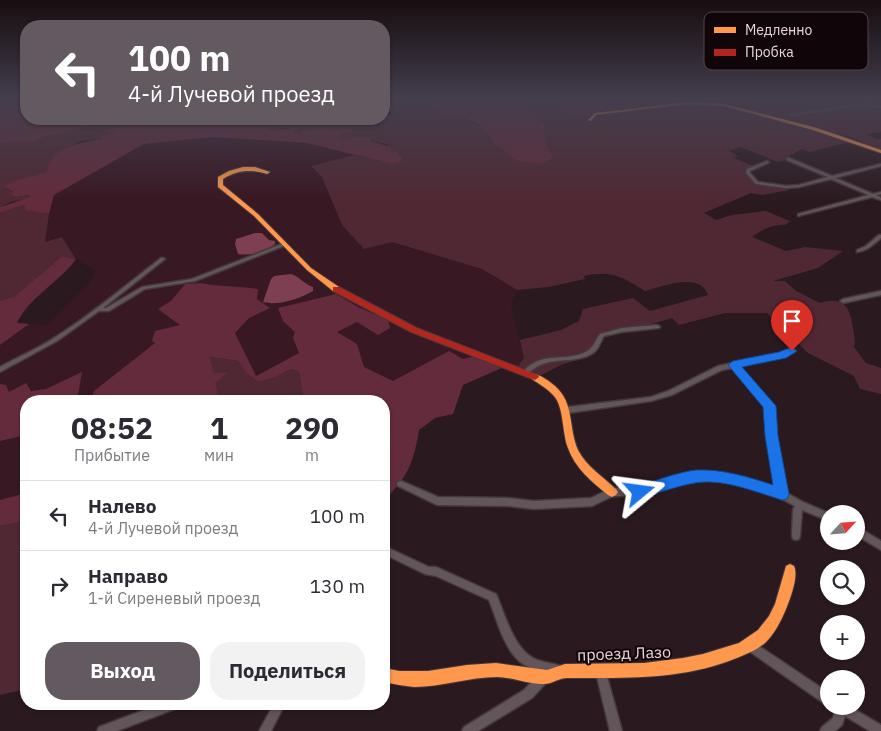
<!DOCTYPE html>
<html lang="ru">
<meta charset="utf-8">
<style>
body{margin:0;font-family:"IBM Plex Sans",sans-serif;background:#f2f2f3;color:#2b2b33;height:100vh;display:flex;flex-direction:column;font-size:19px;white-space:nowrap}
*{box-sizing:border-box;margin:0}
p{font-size:16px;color:#7c7c81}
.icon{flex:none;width:28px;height:28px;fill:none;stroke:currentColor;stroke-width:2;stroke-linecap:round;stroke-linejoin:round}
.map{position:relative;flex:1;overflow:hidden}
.panel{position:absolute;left:20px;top:395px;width:370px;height:315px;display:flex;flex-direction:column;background:#fff;border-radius:20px;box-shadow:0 1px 4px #0004}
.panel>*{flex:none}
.top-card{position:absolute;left:20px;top:20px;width:370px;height:105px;border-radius:20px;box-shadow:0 1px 4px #0004;background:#635a61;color:#fff;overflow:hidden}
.needle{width:32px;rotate:64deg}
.controls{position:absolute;left:820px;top:505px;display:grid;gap:10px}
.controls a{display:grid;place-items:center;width:45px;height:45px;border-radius:50%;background:#fff;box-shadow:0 1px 4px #0004;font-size:25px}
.pin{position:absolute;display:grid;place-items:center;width:42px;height:42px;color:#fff;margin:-51px -21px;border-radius:50% 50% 50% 0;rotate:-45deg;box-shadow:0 0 5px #0007}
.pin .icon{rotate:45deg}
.me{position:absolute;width:55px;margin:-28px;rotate:74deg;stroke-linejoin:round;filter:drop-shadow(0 0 4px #0008)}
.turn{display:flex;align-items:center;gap:18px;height:105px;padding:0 25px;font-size:22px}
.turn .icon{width:65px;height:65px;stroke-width:2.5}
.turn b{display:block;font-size:35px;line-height:42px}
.eta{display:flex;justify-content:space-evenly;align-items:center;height:85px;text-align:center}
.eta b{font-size:30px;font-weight:700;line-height:35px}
.button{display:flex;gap:10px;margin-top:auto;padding:10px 25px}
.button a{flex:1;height:58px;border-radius:20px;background:#635a61;color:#fff;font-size:20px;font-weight:700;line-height:58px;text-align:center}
.button a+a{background:#f2f2f3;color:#2b2b33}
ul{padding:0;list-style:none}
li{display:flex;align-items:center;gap:15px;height:70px;padding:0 25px;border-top:1px solid #e1e1e2}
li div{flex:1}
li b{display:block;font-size:19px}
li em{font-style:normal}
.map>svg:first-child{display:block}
</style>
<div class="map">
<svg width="881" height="731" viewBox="0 0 881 731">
<rect width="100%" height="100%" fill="#2a1a1f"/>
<path fill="#381822" d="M 213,137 L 307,143 L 354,155 L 311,167 L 322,177 L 342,225 L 364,249 L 391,242 L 482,269 L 517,290 L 511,305 L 524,358 L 518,366 L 504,367 L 467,360 L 453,354 L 388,384 L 313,353 L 255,374 L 239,347 L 235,328 L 206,307 L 147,349 L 92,397 L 91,401 L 26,401 L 26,505 L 0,508 L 0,345 L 29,324 L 47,325 L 90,282 L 95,271 L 76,259 L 62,237 L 45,242 L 49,214 L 54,195 L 144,144 Z"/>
<path fill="#502834" d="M 520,99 L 881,99 L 881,132 L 867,134 L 876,139 L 881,139 L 881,151 L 851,137 L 724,104 L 687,102 L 609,111 L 594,114 L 589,120 L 593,121 L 598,114 L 688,104 L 724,106 L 852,141 L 810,152 L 802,149 L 787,157 L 787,160 L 778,162 L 741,147 L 729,151 L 738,156 L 734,158 L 753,166 L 745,171 L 753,181 L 779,185 L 789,190 L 763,195 L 751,193 L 704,213 L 716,220 L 732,215 L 766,211 L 790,221 L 785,225 C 774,223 760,231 752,237 L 786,251 L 805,247 L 843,251 L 818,268 L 773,281 L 785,281 L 796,291 L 820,303 C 842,296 850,305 853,328 C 854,335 856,341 854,347 L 866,363 L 881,368 L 881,394 L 860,389 L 854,376 L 808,353 L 767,313 L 725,313 L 679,325 L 672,318 L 603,338 L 594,354 L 561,365 L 539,376 L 518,366 L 524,358 L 520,340 L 561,330 L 579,321 L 583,309 L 633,298 L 650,311 L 708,295 C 700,271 662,287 645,291 C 622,277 612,270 584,276 L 585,279 L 548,287 L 517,290 L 482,269 L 392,242 L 364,249 L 342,225 L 322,177 L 311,166 L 354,155 L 379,161 L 398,156 L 387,144 L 353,137 L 347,140 C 330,138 300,139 289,127 L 274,131 L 268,129 L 274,121 L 296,119 L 384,119 L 384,116 L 393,115 L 391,112 L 384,111 L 384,108 C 391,108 398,109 405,107 C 419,104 424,95 439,107 C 449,106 472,99 479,102 C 465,109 451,105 435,113 L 451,117 L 473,113 L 470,116 L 470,122 L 481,126 L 493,142 L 516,159 L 547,149 L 544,124 Z
M 95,119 L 174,119 L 155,122 L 145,119 L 132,120 L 123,126 L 102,132 L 116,133 L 101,135 L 103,139 L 80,141 L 61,152 L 50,161 L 47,173 L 4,188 L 13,191 L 11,195 L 16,197 L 29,195 L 30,198 L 11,202 L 0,207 L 0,143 L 34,142 L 44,137 L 72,131 L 92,125 Z
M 24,205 L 38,211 L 49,214 L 45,242 L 62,237 L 76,259 L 62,256 L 15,296 L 0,301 L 0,213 Z
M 210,357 L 238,361 L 246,373 L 258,382 L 276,377 L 291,369 L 299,372 L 303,396 L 308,401 L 220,401 L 214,383 L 226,373 L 214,373 Z
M 26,521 L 26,689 L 0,695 L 0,526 Z"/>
<path fill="#642b3c" d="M 0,99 L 26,99 L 26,119 L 96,119 L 92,125 L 72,131 L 44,137 L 34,142 L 0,143 Z
M 384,99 L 520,99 L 544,124 L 547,148 L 553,158 L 540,164 L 516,160 L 493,142 L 481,126 L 466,118 L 473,113 L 451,117 L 435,114 L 439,112 L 439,108 L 469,106 L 477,102 L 475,100 C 461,105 446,108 430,107 L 428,104 L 431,102 C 414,101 401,109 384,108 Z
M 553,99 L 764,99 L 730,105 L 687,102 L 601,112 L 590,117 L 573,114 Z
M 157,119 L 156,122 L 174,119 L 296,119 L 275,121 L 268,129 L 274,131 L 296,127 L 298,129 L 294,132 L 302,134 L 302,131 L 311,128 L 349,130 L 351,132 L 342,133 L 336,138 L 346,140 L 353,137 L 372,138 L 370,141 L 391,147 L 392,150 L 398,152 L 398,156 L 403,157 L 400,162 L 392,164 L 307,143 L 213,137 L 144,144 L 54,195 L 49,214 L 26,210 L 24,205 L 0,213 L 0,207 L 30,197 L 29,195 L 16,197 L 11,195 L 13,191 L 3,187 L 17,180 L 46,173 C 48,169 48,165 50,162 C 58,146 87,141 103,139 L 100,135 L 115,133 L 100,132 L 123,126 L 132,120 Z
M 62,256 L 76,259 C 60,282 30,296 17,323 L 29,324 L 0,345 L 0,301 L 15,296 Z
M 201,283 C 220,287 239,286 258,289 L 257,299 L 270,308 L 249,318 L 235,333 L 256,376 L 299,353 L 293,338 L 295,332 L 283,321 L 278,308 L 336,294 L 358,307 L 388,320 L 390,328 L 378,335 L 357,322 L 337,332 L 357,344 L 364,367 L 393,381 L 449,351 L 463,359 L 476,356 L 504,367 L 463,385 L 453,414 L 435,418 L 419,430 C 414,461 408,478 384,500 L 384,401 L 308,401 L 303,396 L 299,372 L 291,369 L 276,377 L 258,382 L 246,373 L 238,361 L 210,357 L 214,373 L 227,373 L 215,383 L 220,401 L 90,401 L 94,391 L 155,343 L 152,341 L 155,331 L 180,325 L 158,309 L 171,301 L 185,284 Z
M 82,372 L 77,401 L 26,401 L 26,435 L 0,441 L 0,384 L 6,385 L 9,392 L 26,383 L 31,391 L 46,389 Z
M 26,493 L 26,521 L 0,526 L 0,500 Z"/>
<path fill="#7d3f51" d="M 255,233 L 262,233 L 269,240 L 275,241 L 275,244 C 266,253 250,256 238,254 L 235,244 L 236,239 Z
M 291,274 C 299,276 304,284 313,287 L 313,291 C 300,299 277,306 263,302 L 271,279 L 274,276 Z"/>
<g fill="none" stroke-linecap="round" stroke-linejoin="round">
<defs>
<path id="street" d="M 869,99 L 873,99 L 866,104 L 881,106 L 881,108 L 864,105 L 790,116 L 789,115 L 862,103 Z
M 787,158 L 789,158 L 832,176 L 881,164 L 881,166 L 835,178 L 873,194 L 881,192 L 881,194 L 876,195 L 881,198 L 881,200 L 872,197 L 798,216 L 798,214 L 869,195 L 831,179 L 799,187 L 786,188 L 756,184 L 746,173 L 747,169 L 767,161 L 769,162 L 768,163 L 750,171 L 750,173 L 758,182 L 786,186 L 799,185 L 828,177 L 787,160 Z
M 879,235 L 881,235 L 881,238 C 874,244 867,251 857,252 L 857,250 L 866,246 Z
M 282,244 L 284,244 L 286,245 L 195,281 L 145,289 L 109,311 L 99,311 L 57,341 L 0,372 L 0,367 C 18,357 37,349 54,338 C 92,314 126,285 161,258 L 163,258 L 165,259 L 103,308 L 106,308 L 142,287 L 192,279 Z
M 881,291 L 881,295 L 843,303 L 840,301 L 843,299 Z
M 657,325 L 659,326 L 660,327 L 659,328 L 622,332 L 604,336 C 600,342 599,349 593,353 C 578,363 559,358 543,364 C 536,366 532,371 526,374 L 523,372 C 542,349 568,364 589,350 C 594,346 596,339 600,334 L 622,328 Z
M 792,349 L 794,350 L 795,351 L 794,352 L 782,357 L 738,366 L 772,406 L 775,436 L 785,492 L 803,502 L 831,514 L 829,514 L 829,521 L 802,510 L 800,536 L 799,539 L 796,540 L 793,539 L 792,536 L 793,510 L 795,506 L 778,497 L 746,485 L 726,481 L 696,479 L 639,496 L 613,496 L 592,506 L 534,509 L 507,506 L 437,505 L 398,486 L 397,484 L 398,482 L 401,481 L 438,497 L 507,498 L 534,501 L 591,498 L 612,488 L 639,488 L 696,473 L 726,475 L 746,479 L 776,489 L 767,436 L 766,407 L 732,368 L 722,370 L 672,395 L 651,401 L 568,413 L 566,412 L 565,410 L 566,408 L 568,407 L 651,397 L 668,391 L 718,366 L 781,353 Z
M 856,526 L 881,541 L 881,550 L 856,535 Z
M 384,546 L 429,567 L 436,567 L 496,594 C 505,614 513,647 533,658 C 543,663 554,663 564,667 L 565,671 L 564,675 C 558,677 551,674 545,672 C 536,670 526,667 519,661 C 503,646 497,620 489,600 L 436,576 L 425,574 L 384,554 Z
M 750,640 L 829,693 L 829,705 L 825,704 L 746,649 L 745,645 L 746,641 Z
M 601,668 L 605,669 L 606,673 L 622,731 L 610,731 L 596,673 L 597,669 Z
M 542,674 L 546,675 L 547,679 L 546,683 L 532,698 L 478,731 L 462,731 L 464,727 L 524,690 L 538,675 Z
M 160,704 L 178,704 L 177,708 L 117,731 L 97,731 L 99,727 Z
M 274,704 L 285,704 L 271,731 L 259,731 Z
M 833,706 L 849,706 L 881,725 L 881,731 L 870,731 L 845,716 L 842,725 L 835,731 L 820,731 L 822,727 L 833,718 L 835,710 Z"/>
<path id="slow" d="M 688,102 L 725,104 L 817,128 L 881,150 L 881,153 L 813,130 L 724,106 L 688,104 L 596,115 L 591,121 L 588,120 L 595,113 Z
M 243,167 L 255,167 L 270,172 L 267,174 C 251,169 237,170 223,179 L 223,185 L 258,214 L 311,268 L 339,287 L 339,291 L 333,291 L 307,270 L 254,216 L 218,187 L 218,177 L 229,171 Z
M 535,374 C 542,376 549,381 555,386 C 575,404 568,427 578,450 C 586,466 603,477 616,489 L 618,492 L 616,495 L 612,497 L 608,495 C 592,482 575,468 568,448 C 562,433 564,407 554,396 C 548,389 539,384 532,379 L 531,377 Z
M 790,564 L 794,566 C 799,576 790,599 786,609 C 781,621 775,633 766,642 C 756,651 742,656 729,661 C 677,680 622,678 567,678 C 558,678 551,685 542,684 C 527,684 512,677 497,677 C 469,677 442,687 414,687 C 404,686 394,684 384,682 L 384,668 L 399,671 L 428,671 L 467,665 L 496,663 L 547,670 L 565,664 L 644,663 L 683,658 L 703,654 L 739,643 L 758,630 L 769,616 L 775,604 L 786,566 Z"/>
<path id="jam" d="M 333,287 L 339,287 L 417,328 L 538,375 L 539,377 L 535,380 L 532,379 L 411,332 L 333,291 Z"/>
</defs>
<use href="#street" stroke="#45383b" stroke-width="3"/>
<use href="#slow" stroke="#45383b" stroke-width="2"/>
<use href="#jam" stroke="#45383b" stroke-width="2"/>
<use href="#street" fill="#63565a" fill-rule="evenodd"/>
<use href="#slow" fill="#ff974d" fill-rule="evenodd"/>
<use href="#jam" fill="#b3261e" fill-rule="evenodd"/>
</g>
<linearGradient id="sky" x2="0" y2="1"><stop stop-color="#170e11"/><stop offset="0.49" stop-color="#443e4d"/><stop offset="1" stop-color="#443e4d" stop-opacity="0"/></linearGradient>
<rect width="881" height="202" fill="url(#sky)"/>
<path fill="#1a73e8" stroke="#114b97" d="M 792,347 L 797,351 L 786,358 L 742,367 L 776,406 L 778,436 L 789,494 L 787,499 L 782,500 C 756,492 722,478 695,483 C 677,486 658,493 640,499 L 634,497 L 632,492 L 634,488 C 650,482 682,471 697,470 C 723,469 749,477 773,485 L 765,436 L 763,407 L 728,365 L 733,361 L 779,352 Z"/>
<g text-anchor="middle" stroke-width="4" stroke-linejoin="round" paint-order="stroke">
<g font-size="16" fill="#ead6da" stroke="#100508">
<text transform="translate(624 653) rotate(-2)" y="6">проезд Лазо</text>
</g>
</g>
<rect x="704" y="12" width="164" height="58" rx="8" fill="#100508" stroke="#514447" stroke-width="1"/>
<rect x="714" y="27" width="22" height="6" fill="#ff974d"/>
<rect x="714" y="49" width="22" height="7" fill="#b3261e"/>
<g font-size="14" fill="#ead6da">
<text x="745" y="35">Медленно</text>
<text x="745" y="57">Пробка</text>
</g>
</svg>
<div class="controls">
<a><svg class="needle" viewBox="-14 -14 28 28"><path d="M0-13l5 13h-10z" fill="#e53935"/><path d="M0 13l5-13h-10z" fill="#7c7c81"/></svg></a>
<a><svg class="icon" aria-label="search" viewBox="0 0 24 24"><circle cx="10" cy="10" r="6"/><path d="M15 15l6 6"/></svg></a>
<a>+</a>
<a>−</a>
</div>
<div class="pin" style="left:792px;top:351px;background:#d93025"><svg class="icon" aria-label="arrive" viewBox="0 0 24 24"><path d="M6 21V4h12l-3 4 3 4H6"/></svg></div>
<svg class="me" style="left:640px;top:492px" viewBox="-20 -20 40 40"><path d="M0-17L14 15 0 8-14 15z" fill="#1a73e8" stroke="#fff" stroke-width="4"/></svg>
<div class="top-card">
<div class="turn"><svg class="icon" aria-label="left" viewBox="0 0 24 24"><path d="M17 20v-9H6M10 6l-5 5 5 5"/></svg><div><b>100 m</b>4-й Лучевой проезд</div></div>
</div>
<section class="panel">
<div class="eta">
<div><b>08:52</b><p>Прибытие</p></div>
<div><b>1</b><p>мин</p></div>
<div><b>290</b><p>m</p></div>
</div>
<ul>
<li><svg class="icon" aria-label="left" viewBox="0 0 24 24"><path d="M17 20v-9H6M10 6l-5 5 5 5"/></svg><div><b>Налево</b><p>4-й Лучевой проезд</p></div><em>100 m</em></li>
<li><svg class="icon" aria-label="right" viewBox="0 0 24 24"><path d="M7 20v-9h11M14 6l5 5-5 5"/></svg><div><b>Направо</b><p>1-й Сиреневый проезд</p></div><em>130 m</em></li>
</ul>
<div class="button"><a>Выход</a><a>Поделиться</a></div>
</section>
</div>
